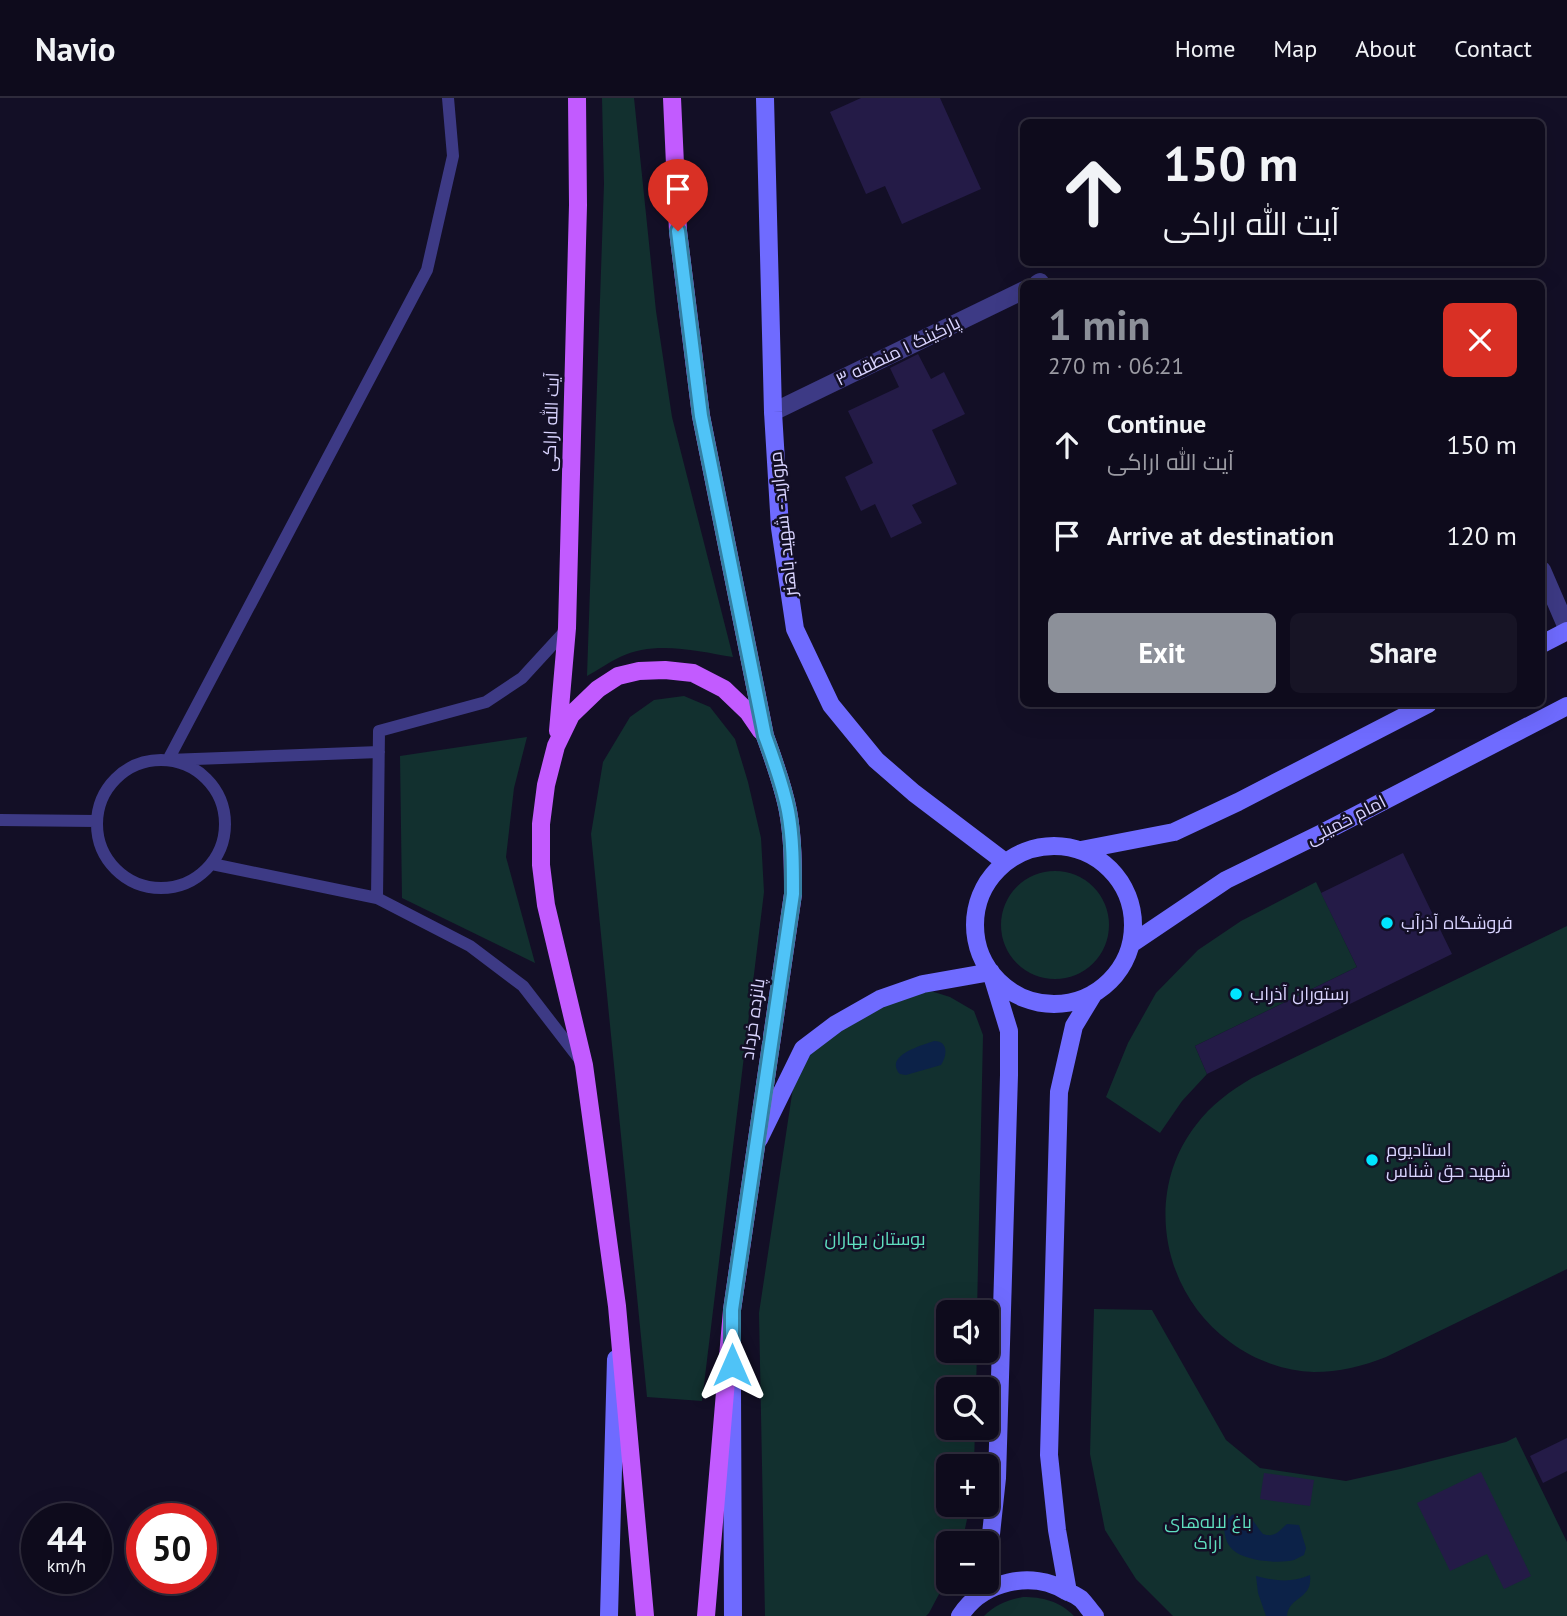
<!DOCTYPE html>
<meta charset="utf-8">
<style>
body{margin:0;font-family:"PT Sans",Cairo,sans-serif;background:#171425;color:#f1f3f6;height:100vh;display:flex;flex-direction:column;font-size:26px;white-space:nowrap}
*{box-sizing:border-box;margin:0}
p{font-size:23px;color:#9b9ba3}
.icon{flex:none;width:38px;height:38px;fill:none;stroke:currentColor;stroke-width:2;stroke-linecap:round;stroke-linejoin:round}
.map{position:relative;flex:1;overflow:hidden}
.panel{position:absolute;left:1020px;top:182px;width:525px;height:427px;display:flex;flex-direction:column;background:#0e0b1c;border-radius:10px;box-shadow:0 7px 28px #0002,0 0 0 2px #2e2b3b}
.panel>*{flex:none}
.top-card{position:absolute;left:1020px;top:21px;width:525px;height:147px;border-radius:10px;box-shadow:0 7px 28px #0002,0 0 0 2px #2e2b3b;background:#0e0b1c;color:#f1f3f6;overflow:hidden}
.tools{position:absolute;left:936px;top:1202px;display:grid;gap:14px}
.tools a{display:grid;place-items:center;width:63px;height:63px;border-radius:10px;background:#0e0b1c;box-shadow:0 7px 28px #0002,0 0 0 2px #2e2b3b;font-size:35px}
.speed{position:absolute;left:21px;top:1405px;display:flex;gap:14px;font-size:35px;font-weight:700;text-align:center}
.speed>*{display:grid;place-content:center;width:91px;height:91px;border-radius:50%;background:#0e0b1c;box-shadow:0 7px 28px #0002,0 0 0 2px #2e2b3b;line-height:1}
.speed small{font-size:18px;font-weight:400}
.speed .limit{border:10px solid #d22;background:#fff;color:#111}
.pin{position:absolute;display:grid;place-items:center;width:60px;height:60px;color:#fff;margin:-72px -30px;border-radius:50% 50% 50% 0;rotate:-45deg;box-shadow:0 0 7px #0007}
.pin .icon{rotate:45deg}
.me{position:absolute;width:77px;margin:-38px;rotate:0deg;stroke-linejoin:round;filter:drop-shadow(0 0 5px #0008)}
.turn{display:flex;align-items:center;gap:24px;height:147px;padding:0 28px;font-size:32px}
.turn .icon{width:91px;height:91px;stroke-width:2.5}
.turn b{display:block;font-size:49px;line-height:60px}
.round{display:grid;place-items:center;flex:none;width:74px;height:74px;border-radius:10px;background:#171425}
.head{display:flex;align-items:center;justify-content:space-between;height:119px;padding:0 28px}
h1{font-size:42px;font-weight:700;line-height:52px;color:#8c9099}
.button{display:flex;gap:14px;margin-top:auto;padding:14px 28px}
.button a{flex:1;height:80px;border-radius:10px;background:#8c9099;color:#fff;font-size:28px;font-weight:700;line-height:80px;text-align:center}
.button a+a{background:#171425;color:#f1f3f6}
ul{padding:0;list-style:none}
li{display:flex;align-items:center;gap:21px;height:91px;padding:0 28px}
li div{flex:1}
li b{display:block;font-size:26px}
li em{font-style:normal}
header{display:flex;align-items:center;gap:42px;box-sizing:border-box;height:98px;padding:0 35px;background:#0e0b1c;border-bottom:2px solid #2e2b3b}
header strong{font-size:33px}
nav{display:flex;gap:38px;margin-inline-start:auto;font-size:24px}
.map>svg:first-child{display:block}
</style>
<header>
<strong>Navio</strong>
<nav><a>Home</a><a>Map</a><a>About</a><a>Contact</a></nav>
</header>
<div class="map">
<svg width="1567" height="1518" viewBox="0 0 1567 1518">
<rect width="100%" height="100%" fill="#130f26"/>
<path fill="#12302f" d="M 602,0 L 634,0 L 656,213 L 672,319 L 733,559 C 697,553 655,542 620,559 C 609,564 598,572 587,578 L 604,86 Z
M 684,598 L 710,609 L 735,641 L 748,684 L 761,740 L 764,794 L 702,1303 L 647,1299 L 591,736 L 603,664 L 630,619 L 654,602 Z
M 527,639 L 514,690 L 506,759 L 535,865 L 402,800 L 400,658 Z
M1001 827a54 54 0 1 1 108 0a54 54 0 1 1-108 0Z
M 1316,784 L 1357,869 L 1195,948 L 1207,976 L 1182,1003 L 1160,1035 L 1106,999 L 1128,945 L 1156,895 L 1198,852 L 1241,823 Z
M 1567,828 L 1567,1171 L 1386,1259 C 1363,1268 1339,1274 1314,1274 C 1284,1273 1254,1262 1230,1244 C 1162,1195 1143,1095 1196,1027 C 1211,1007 1230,993 1252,980 Z
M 918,889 L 950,899 L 974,913 L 983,937 L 977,1214 L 948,1214 L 948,1253 L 977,1253 L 976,1291 L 948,1292 L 948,1330 L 975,1330 L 974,1368 L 948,1368 L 948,1407 L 970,1407 L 962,1445 L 948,1446 L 948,1479 L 929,1515 L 926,1518 L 765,1518 L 759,1215 L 794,983 L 815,947 Z
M 1094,1211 L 1152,1212 L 1226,1342 L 1260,1370 L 1346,1383 L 1400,1371 L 1506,1344 L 1516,1339 L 1567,1444 L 1567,1518 L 1173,1518 L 1136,1481 L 1105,1432 L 1090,1356 Z
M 1023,1499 C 1042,1499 1060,1503 1074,1518 L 984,1518 C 995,1507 1007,1502 1023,1499 Z"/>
<path fill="#0c2248" d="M 934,943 C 949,943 947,958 941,967 L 906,977 C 901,976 899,977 897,972 C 889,956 923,947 934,943 Z
M 1239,1416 C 1253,1416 1255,1428 1263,1436 C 1275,1440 1279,1433 1287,1426 L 1299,1427 L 1306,1450 L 1304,1457 C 1302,1458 1296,1461 1294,1462 C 1279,1466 1245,1463 1233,1452 C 1226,1446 1224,1436 1224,1426 L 1232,1417 Z
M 1310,1477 C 1313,1502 1289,1498 1287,1518 L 1266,1518 L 1258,1495 L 1256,1478 C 1275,1483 1291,1485 1310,1477 Z"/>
<path fill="#241b47" d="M 861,0 L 940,0 L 981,91 L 902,126 L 885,88 L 866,96 L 830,14 Z
M 918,256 L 931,281 L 944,274 L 965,316 L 932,332 L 957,386 L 912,407 L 922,425 L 891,440 L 875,406 L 861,413 L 845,379 L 873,365 L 848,313 L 899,289 L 890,270 Z
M 1403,755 L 1452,856 L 1207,976 L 1195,948 L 1357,869 L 1321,795 Z
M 1567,1340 L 1567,1373 L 1543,1385 L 1530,1358 Z
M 1481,1374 L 1531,1478 L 1504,1491 L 1487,1456 L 1450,1473 L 1417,1405 Z
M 1264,1375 L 1314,1382 L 1310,1408 L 1260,1401 Z"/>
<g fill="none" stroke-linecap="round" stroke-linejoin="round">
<path stroke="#3d3a85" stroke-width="12" d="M 567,531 L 522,580 L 486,604 L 379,633 L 377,800 L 470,848 L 523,888 L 581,963
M 379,654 L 168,662 L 427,172 L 453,58 L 448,0
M97 726a64 64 0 1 1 128 0a64 64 0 1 1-128 0Z
M 0,722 L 96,723
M 212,766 L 377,800"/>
<path stroke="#3d3a85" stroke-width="18" d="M 1037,186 L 1040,184
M 773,314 L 1024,192
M 1542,472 L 1567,530"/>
<path stroke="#6f6bff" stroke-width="18" d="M 765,0 L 773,314 L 780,430 L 795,531 L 831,607 L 876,662 L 914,695 L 1005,764
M 1542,546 L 1567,533
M975 827a79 79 0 1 1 158 0a79 79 0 1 1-158 0Z
M 1081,752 L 1174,734 L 1238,704 L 1428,606
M 1131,846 L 1226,782 L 1324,734 L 1567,608
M 759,1041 L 803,951 L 836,926 L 880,901 L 923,886 L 991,874 L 1009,933 L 1009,977 L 997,1380 L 991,1436 L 987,1447
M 732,1291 L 733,1518
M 1068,1494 L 1057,1432 L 1049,1357 L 1059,994 L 1074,928 L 1094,895
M 609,1518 L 616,1261
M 960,1518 C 982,1483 1032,1472 1066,1493 C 1071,1495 1077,1498 1081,1501 C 1086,1506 1090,1513 1095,1518"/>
<path stroke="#c25bff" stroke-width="18" d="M 672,0 L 678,133 L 701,318 L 765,638 C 774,663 783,687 788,713 C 793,740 793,768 793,796 L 732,1212 L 706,1518
M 558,633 L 567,530 L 578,107 L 577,0
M 645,1518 L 617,1208 L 584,967 L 546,807 L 541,767 L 541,726 L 546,687 L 556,648 L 571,617 L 598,591 L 618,578 L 639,573 L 665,572 L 693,575 L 724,591 L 748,614 L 761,633"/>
</g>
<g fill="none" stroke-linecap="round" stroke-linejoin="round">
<defs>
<path id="route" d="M 678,133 L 701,318 L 765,638 C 774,663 783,687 788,713 C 793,740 793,768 793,796 L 732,1212 L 732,1267"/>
</defs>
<use href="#route" stroke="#337fa1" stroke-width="18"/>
<use href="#route" stroke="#4fc3f7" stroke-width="12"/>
</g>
<g fill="#00e5ff" stroke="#130f26" stroke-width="2.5">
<circle cx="1387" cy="825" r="7"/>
<circle cx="1236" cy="896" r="7"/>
<circle cx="1372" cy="1062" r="7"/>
</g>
<g text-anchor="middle" stroke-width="5" stroke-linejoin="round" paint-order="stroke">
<g font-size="18" fill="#d9d4ff" stroke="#130f26">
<text transform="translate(898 253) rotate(-26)" y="6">پارکینگ ۱ منطقه ۳</text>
<text transform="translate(551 324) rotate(-88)" y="6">آیت الله اراکی</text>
<text transform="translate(783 426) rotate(-96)" y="6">مروارید - شهید باهنر</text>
<text transform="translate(1346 722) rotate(-27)" y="6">امام خمینی</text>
<text transform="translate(753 921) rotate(-82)" y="6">پانزده خرداد</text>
</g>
<g font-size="18" fill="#d9d4ff" stroke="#130f26" text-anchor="start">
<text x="1401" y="831">فروشگاه آذرآب</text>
<text x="1250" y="902">رستوران آذراب</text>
<text x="1386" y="1058">استادیوم<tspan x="1386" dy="21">شهید حق شناس</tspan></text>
</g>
<g font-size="18" fill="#5fe0c0" stroke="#130f26">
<text x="875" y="1147">بوستان بهاران</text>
<text x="1208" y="1430">باغ لاله‌های<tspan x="1208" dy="21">اراک</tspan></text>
</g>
</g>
</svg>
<div class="tools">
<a><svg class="icon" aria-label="sound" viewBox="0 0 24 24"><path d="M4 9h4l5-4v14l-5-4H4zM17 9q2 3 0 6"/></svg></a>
<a><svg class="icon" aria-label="search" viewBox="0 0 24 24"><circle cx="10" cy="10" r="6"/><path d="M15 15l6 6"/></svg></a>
<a>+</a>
<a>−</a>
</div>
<div class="speed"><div>44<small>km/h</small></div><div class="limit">50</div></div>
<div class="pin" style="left:678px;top:133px;background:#d93025"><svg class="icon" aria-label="arrive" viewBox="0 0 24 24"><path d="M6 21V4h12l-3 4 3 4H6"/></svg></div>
<svg class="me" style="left:732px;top:1267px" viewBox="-20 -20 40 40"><path d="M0-17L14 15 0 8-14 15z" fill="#4fc3f7" stroke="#fff" stroke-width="4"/></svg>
<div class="top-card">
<div class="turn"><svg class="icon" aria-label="ahead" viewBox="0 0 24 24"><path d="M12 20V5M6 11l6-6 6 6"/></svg><div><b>150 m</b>آیت الله اراکی</div></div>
</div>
<section class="panel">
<div class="head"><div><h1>1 min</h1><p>270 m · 06:21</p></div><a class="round" style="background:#d93025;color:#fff"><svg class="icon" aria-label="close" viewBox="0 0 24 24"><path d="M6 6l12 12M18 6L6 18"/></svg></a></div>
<ul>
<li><svg class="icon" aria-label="ahead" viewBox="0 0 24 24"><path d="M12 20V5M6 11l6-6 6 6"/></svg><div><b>Continue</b><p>آیت الله اراکی</p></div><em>150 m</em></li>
<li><svg class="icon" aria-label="arrive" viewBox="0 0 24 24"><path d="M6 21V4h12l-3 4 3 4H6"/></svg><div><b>Arrive at destination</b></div><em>120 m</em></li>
</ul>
<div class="button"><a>Exit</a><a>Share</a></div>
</section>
</div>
